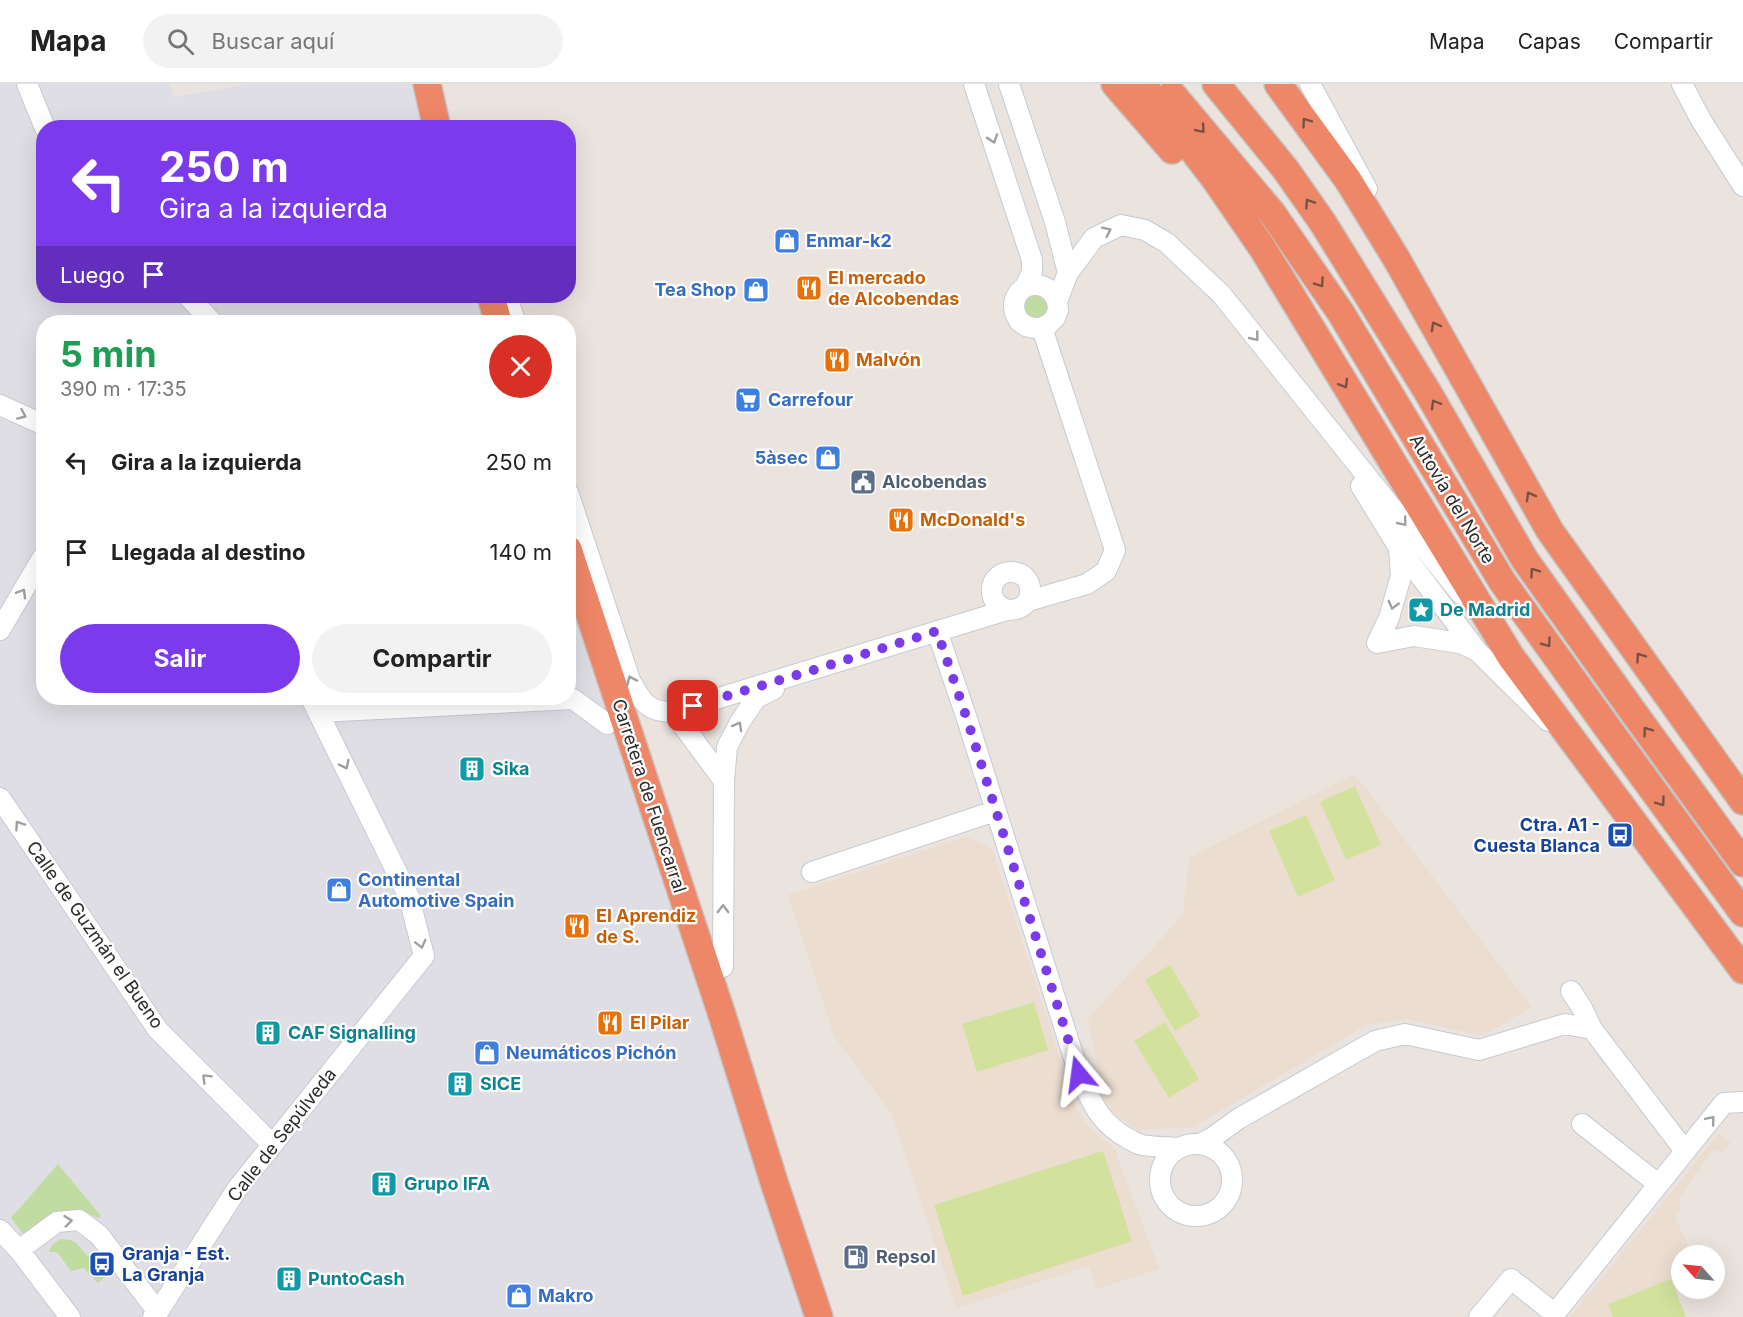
<!DOCTYPE html>
<html lang="es">
<meta charset="utf-8">
<style>
body{margin:0;font-family:Inter,sans-serif;background:#f2f2f2;color:#222;height:100vh;display:flex;flex-direction:column;font-size:22px;white-space:nowrap}
*{box-sizing:border-box;margin:0}
p{font-size:20px;color:#767676}
.icon{flex:none;width:33px;height:33px;fill:none;stroke:currentColor;stroke-width:2;stroke-linecap:round;stroke-linejoin:round}
.map{position:relative;flex:1;overflow:hidden}
.side{position:absolute;left:36px;top:231px;width:540px;height:390px;display:flex;flex-direction:column;background:#fff;border-radius:24px;box-shadow:0 6px 24px #0002}
.side>*{flex:none}
.guide{position:absolute;left:36px;top:36px;width:540px;height:183px;border-radius:24px;box-shadow:0 6px 24px #0002;background:#7c3aed;color:#fff;overflow:hidden}
.needle{width:39px;rotate:297deg}
.fabs{position:absolute;left:1671px;top:1161px;display:grid;gap:12px}
.fabs a{display:grid;place-items:center;width:54px;height:54px;border-radius:50%;background:#fff;box-shadow:0 6px 24px #0002;font-size:30px}
.pin{position:absolute;display:grid;place-items:center;width:51px;height:51px;color:#fff;margin:-26px;border-radius:12px;box-shadow:0 3px 9px #0006}
.me{position:absolute;width:66px;margin:-33px;rotate:344deg;stroke-linejoin:round;filter:drop-shadow(0 0 4px #0008)}
.turn{display:flex;align-items:center;gap:21px;height:126px;padding:0 24px;font-size:27px}
.turn .icon{width:78px;height:78px;stroke-width:2.5}
.turn b{display:block;font-size:42px;line-height:51px}
.then{display:flex;align-items:center;height:57px;padding:0 24px;background:#0003;gap:12px;font-size:22px}
.round{display:grid;place-items:center;flex:none;width:63px;height:63px;border-radius:32px;background:#f2f2f2}
.overview{display:flex;align-items:center;justify-content:space-between;height:102px;padding:0 24px}
h1{font-size:36px;font-weight:700;line-height:45px;color:#1e9e55}
.cta{display:flex;gap:12px;margin-top:auto;padding:12px 24px}
.cta a{flex:1;height:69px;border-radius:36px;background:#7c3aed;color:#fff;font-size:24px;font-weight:700;line-height:69px;text-align:center}
.cta a+a{background:#f2f2f2;color:#222}
ul{padding:0;list-style:none}
li{display:flex;align-items:center;gap:18px;height:90px;padding:0 24px}
li div{flex:1}
li b{display:block;font-size:22px}
li em{font-style:normal}
header{display:flex;align-items:center;gap:36px;box-sizing:border-box;height:84px;padding:0 30px;background:#fff;border-bottom:2px solid #e0e0e0}
header strong{font-size:28px}
nav{display:flex;gap:33px;margin-inline-start:auto;font-size:21px}
.search{width:420px;height:54px;background:#f2f2f2;display:flex;align-items:center;gap:15px;box-sizing:border-box;padding:0 21px;border-radius:33px;color:#767676;font-size:22px}
.map>svg:first-child{display:block}
</style>
<header>
<strong>Mapa</strong>
<div class="search"><svg class="icon" aria-label="search" viewBox="0 0 24 24"><circle cx="10" cy="10" r="6"/><path d="M15 15l6 6"/></svg>Buscar aquí</div>
<nav><a>Mapa</a><a>Capas</a><a>Compartir</a></nav>
</header>
<div class="map">
<svg width="1743" height="1233" viewBox="0 0 1743 1233">
<rect width="100%" height="100%" fill="#ebe3de"/>
<path fill="#dfdee4" d="M 0,0 L 170,0 L 174,13 L 248,0 L 427,0 L 437,43 L 44,44 L 44,212 L 475,212 L 481,238 L 44,238 L 44,614 L 568,614 L 569,516 L 805,1233 L 0,1233 Z"/>
<path fill="#ebddd0" d="M 1355,690 L 1531,923 L 1483,952 L 1407,935 L 1366,941 L 1193,1043 L 1139,1046 L 1106,1025 L 1088,935 L 1183,831 L 1189,774 Z
M 967,753 L 992,765 L 1076,1024 L 1092,1047 L 1114,1064 L 1159,1185 L 1096,1205 L 1089,1182 L 956,1224 L 892,1030 L 834,952 L 788,811 Z
M 1719,1049 L 1731,1059 L 1721,1068 L 1713,1066 L 1678,1116 L 1682,1124 L 1675,1134 L 1693,1171 L 1682,1172 L 1681,1204 L 1676,1206 L 1671,1195 L 1608,1220 L 1613,1233 L 1570,1233 Z"/>
<path fill="#c0dca0" d="M 1040,208 L 1050,222 C 1041,246 1014,233 1027,211 Z
M 58,1080 L 101,1132 L 98,1134 C 64,1118 51,1132 25,1152 L 11,1134 Z
M 61,1155 L 71,1156 L 76,1159 L 106,1192 L 98,1199 L 84,1184 L 71,1187 L 57,1168 L 49,1168 L 52,1161 Z"/>
<path fill="#d2e29d" d="M 1355,702 L 1381,761 L 1346,776 L 1320,718 Z
M 1306,731 L 1335,796 L 1298,813 L 1269,747 Z
M 1170,881 L 1200,932 L 1175,947 L 1145,896 Z
M 1034,918 L 1048,966 L 977,988 L 962,940 Z
M 1165,938 L 1199,995 L 1169,1014 L 1134,957 Z
M 1103,1067 L 1132,1157 L 963,1212 L 934,1121 Z
M 1671,1195 L 1686,1233 L 1613,1233 L 1608,1220 Z"/>
<g fill="none" stroke-linecap="round" stroke-linejoin="round">
<defs>
<path id="minor" d="M 27,0 L 45,44
M 974,0 L 1032,176 L 1032,188 L 1025,203 L 1019,208 L 1015,215 L 1014,222 L 1015,229 L 1019,237 L 1026,242 L 1034,244 L 1042,244 L 1049,240 L 1055,234 L 1058,226 L 1057,217 L 1068,189 L 1094,154 L 1121,141 L 1145,146 L 1167,159 L 1221,210 L 1461,510
M 1009,0 L 1055,138 L 1068,189
M 1310,0 L 1367,105
M 1682,0 L 1701,36 L 1743,102
M 1025,203 C 1040,198 1051,203 1057,217
M 188,212 L 212,238
M 507,212 L 515,238
M 0,321 L 44,341
M 1361,402 L 1399,464 L 1477,567 L 1548,637
M 568,408 L 630,596 C 642,617 646,628 673,628 C 785,594 896,559 1007,526 C 1017,526 1022,524 1028,517 L 1087,500 L 1106,487 L 1115,466 L 1042,244
M 1399,464 L 1401,492 L 1389,534 L 1377,559 L 1414,552 L 1460,559 L 1476,566
M 1007,526 C 1000,523 993,518 992,509 C 989,479 1041,481 1028,517
M 0,546 L 44,471
M 937,547 L 967,635 L 1079,990 C 1092,1019 1100,1040 1129,1055 C 1133,1057 1137,1060 1142,1061 C 1154,1063 1167,1063 1179,1064
M 319,628 L 573,615 L 607,640
M 673,628 L 724,697
M 0,714 L 158,946 L 272,1060
M 812,788 L 995,727
M 723,883 L 724,697 L 727,663 L 740,638 L 756,614 L 774,605
M 1571,907 L 1582,924 L 1592,945
M 1582,1040 L 1658,1100
M 1200,1060 L 1212,1054 L 1238,1035 L 1375,957 L 1405,950 L 1479,966 L 1565,940 L 1592,945 L 1685,1067
M1160 1096a36 36 0 1 1 72 0a36 36 0 1 1-72 0Z
M 0,1146 L 19,1166 L 70,1233
M 19,1166 L 57,1138 L 79,1136 L 99,1151 L 158,1228
M 153,1233 L 158,1228 L 237,1105 L 424,872 L 409,813 L 311,614
M 1479,1233 L 1511,1195 L 1555,1230
M 1552,1233 L 1724,1019 L 1743,1018"/>
<path id="highway" d="M 427,0 L 437,44
M 1115,0 L 1172,66
M 1142,0 L 1215,95 L 1263,165 L 1511,573 L 1743,886
M 1216,0 L 1286,86 L 1323,139 L 1427,307 L 1525,476 L 1634,629 L 1743,779
M 1278,0 L 1348,96 L 1396,174 L 1550,447 L 1743,717
M 1172,10 L 1272,129 L 1341,229 L 1502,497 L 1612,650 L 1743,829
M 491,212 L 498,238
M 568,465 L 723,934 L 774,1098 L 819,1233"/>
</defs>
<use href="#minor" stroke="#c6cbd3" stroke-width="22"/>
<use href="#highway" stroke="#c4c4c4" stroke-width="30"/>
<use href="#minor" stroke="#fff" stroke-width="20"/>
<use href="#highway" stroke="#ee8767" stroke-width="27"/>
</g>
<defs><path id="oneway-chevron" d="M-2-3.5L2.5 0L-2 3.5" fill="none" stroke-width="1.6" stroke-linecap="round" stroke-linejoin="round" transform="scale(1.5)"/></defs>
<g stroke="#795043">
<use href="#oneway-chevron" transform="translate(1306 38) rotate(-126)"/>
<use href="#oneway-chevron" transform="translate(1201 45) rotate(50)"/>
<use href="#oneway-chevron" transform="translate(1309 119) rotate(-124)"/>
<use href="#oneway-chevron" transform="translate(1320 199) rotate(55)"/>
<use href="#oneway-chevron" transform="translate(1435 242) rotate(-119)"/>
<use href="#oneway-chevron" transform="translate(1344 300) rotate(59)"/>
<use href="#oneway-chevron" transform="translate(1435 320) rotate(-120)"/>
<use href="#oneway-chevron" transform="translate(1530 412) rotate(-119)"/>
<use href="#oneway-chevron" transform="translate(1534 488) rotate(-125)"/>
<use href="#oneway-chevron" transform="translate(1547 559) rotate(54)"/>
<use href="#oneway-chevron" transform="translate(1640 573) rotate(-125)"/>
<use href="#oneway-chevron" transform="translate(1647 647) rotate(-126)"/>
<use href="#oneway-chevron" transform="translate(1661 718) rotate(54)"/>
</g>
<g stroke="#a0a0a0">
<use href="#oneway-chevron" transform="translate(993 55) rotate(71)"/>
<use href="#oneway-chevron" transform="translate(1107 147) rotate(-26)"/>
<use href="#oneway-chevron" transform="translate(1255 253) rotate(51)"/>
<use href="#oneway-chevron" transform="translate(22 331) rotate(24)"/>
<use href="#oneway-chevron" transform="translate(1403 438) rotate(51)"/>
<use href="#oneway-chevron" transform="translate(22 509) rotate(-60)"/>
<use href="#oneway-chevron" transform="translate(1393 521) rotate(105)"/>
<use href="#oneway-chevron" transform="translate(631 596) rotate(-114)"/>
<use href="#oneway-chevron" transform="translate(738 642) rotate(-61)"/>
<use href="#oneway-chevron" transform="translate(345 681) rotate(64)"/>
<use href="#oneway-chevron" transform="translate(19 741) rotate(-124)"/>
<use href="#oneway-chevron" transform="translate(723 825) rotate(-90)"/>
<use href="#oneway-chevron" transform="translate(421 860) rotate(76)"/>
<use href="#oneway-chevron" transform="translate(206 994) rotate(-135)"/>
<use href="#oneway-chevron" transform="translate(1711 1036) rotate(-50)"/>
<use href="#oneway-chevron" transform="translate(68 1137) rotate(-6)"/>
</g>
<g fill="none" stroke-linecap="round" stroke-linejoin="round">
<path stroke="#7c3aed" stroke-width="10" stroke-dasharray="0 18" d="M 693,622 L 817,585 L 937,547 L 967,635 L 1079,990"/>
</g>
<defs>
<symbol id="shop-square" viewBox="-11 -11 22 22"><rect x="-9" y="-9" width="18" height="18" rx="4" fill="#3f7fe0" stroke="#fff"/><path d="M-5-2.5h2.3a2.7 3.5 0 0 1 5.4 0H5L5.5 6h-11ZM-1.5-2.5h3a1.5 2.3 0 0 0-3 0Z" fill="#fff"/></symbol>
<symbol id="restaurant-square" viewBox="-11 -11 22 22"><rect x="-9" y="-9" width="18" height="18" rx="4" fill="#e8710a" stroke="#fff"/><path d="M-5-6h1v4h1v-4h1v4h1v-4h1v5L-1.5 .5V6h-2V.5L-5-1ZM5-6V6H3V1.5H1.5Q1.5-4 5-6Z" fill="#fff"/></symbol>
<symbol id="supermarket-square" viewBox="-11 -11 22 22"><rect x="-9" y="-9" width="18" height="18" rx="4" fill="#3f7fe0" stroke="#fff"/><path d="M-6-5.5h2.5l.6 2H6L4.5 2H-2.5L-4.4-4H-6ZM-1.5 3.2a1.3 1.3 0 1 0 .1 0ZM3 3.2a1.3 1.3 0 1 0 .1 0Z" fill="#fff"/></symbol>
<symbol id="civic-square" viewBox="-11 -11 22 22"><rect x="-9" y="-9" width="18" height="18" rx="4" fill="#5c6f8a" stroke="#fff"/><path d="M-.6-6.5H3V-4.5H.6V-3L4-1V1h2V6H-6V1h2V-1L-.6-3ZM-1.2 2.5V6h2.4V2.5Z" fill="#fff"/></symbol>
<symbol id="sight-square" viewBox="-11 -11 22 22"><rect x="-9" y="-9" width="18" height="18" rx="4" fill="#0f9aa8" stroke="#fff"/><path d="M0-6L1.8-2.2L6-1.7L2.9 1.2L3.7 5.4L0 3.3L-3.7 5.4L-2.9 1.2L-6-1.7L-1.8-2.2Z" fill="#fff"/></symbol>
<symbol id="building-square" viewBox="-11 -11 22 22"><rect x="-9" y="-9" width="18" height="18" rx="4" fill="#0f9aa8" stroke="#fff"/><path d="M-4-6H4V6H1V3H-1V6H-4ZM-2.5-4.3h1.7v1.8h-1.7ZM.8-4.3h1.7v1.8H.8ZM-2.5-1h1.7V.8h-1.7ZM.8-1h1.7V.8H.8Z" fill="#fff"/></symbol>
<symbol id="bus-square" viewBox="-11 -11 22 22"><rect x="-9" y="-9" width="18" height="18" rx="4" fill="#1a4fb4" stroke="#fff"/><path d="M-5-6H5V4H4V6H2V4H-2V6H-4V4H-5ZM-3.5-4V0h7V-4ZM-3.5 1.2v1.5H-2V1.2ZM2 1.2v1.5H3.5V1.2Z" fill="#fff"/></symbol>
<symbol id="fuel-square" viewBox="-11 -11 22 22"><rect x="-9" y="-9" width="18" height="18" rx="4" fill="#5c6f8a" stroke="#fff"/><path d="M-5.5-6h7V0h2V4h1.3V-2.5L3-4.5l.8-.8L6-3V5H2.5V1h-1V6h-7ZM-4.2-4.7v3.2H.2V-4.7Z" fill="#fff"/></symbol>
</defs>
<g fill-rule="evenodd">
<use href="#shop-square" x="772" y="142" width="30" height="30"/>
<use href="#restaurant-square" x="794" y="189" width="30" height="30"/>
<use href="#shop-square" x="741" y="191" width="30" height="30"/>
<use href="#restaurant-square" x="822" y="261" width="30" height="30"/>
<use href="#supermarket-square" x="733" y="301" width="30" height="30"/>
<use href="#shop-square" x="813" y="359" width="30" height="30"/>
<use href="#civic-square" x="848" y="383" width="30" height="30"/>
<use href="#restaurant-square" x="886" y="421" width="30" height="30"/>
<use href="#sight-square" x="1406" y="511" width="30" height="30"/>
<use href="#building-square" x="457" y="670" width="30" height="30"/>
<use href="#bus-square" x="1605" y="736" width="30" height="30"/>
<use href="#shop-square" x="324" y="791" width="30" height="30"/>
<use href="#restaurant-square" x="562" y="827" width="30" height="30"/>
<use href="#restaurant-square" x="595" y="924" width="30" height="30"/>
<use href="#building-square" x="253" y="934" width="30" height="30"/>
<use href="#shop-square" x="472" y="954" width="30" height="30"/>
<use href="#building-square" x="445" y="985" width="30" height="30"/>
<use href="#building-square" x="369" y="1085" width="30" height="30"/>
<use href="#fuel-square" x="841" y="1158" width="30" height="30"/>
<use href="#bus-square" x="87" y="1165" width="30" height="30"/>
<use href="#building-square" x="274" y="1180" width="30" height="30"/>
<use href="#shop-square" x="504" y="1197" width="30" height="30"/>
</g>
<g text-anchor="middle" stroke-width="4.5" stroke-linejoin="round" paint-order="stroke">
<g font-size="18" font-weight="bold" fill="#366cbe" stroke="#fff" text-anchor="start">
<text x="806" y="163">Enmar-k2</text>
<text x="736" y="212" text-anchor="end">Tea Shop</text>
<text x="768" y="322">Carrefour</text>
<text x="808" y="380" text-anchor="end">5àsec</text>
<text x="358" y="802">Continental<tspan x="358" dy="21">Automotive Spain</tspan></text>
<text x="506" y="975">Neumáticos Pichón</text>
<text x="538" y="1218">Makro</text>
</g>
<g font-size="18" font-weight="bold" fill="#c56008" stroke="#fff" text-anchor="start">
<text x="828" y="200">El mercado<tspan x="828" dy="21">de Alcobendas</tspan></text>
<text x="856" y="282">Malvón</text>
<text x="920" y="442">McDonald's</text>
<text x="596" y="838">El Aprendiz<tspan x="596" dy="21">de S.</tspan></text>
<text x="630" y="945">El Pilar</text>
</g>
<g font-size="18" font-weight="bold" fill="#4e5e75" stroke="#fff" text-anchor="start">
<text x="882" y="404">Alcobendas</text>
<text x="876" y="1179">Repsol</text>
</g>
<g font-size="18" fill="#2b2b2b" stroke="#fff">
<text transform="translate(1452 415) rotate(59)" y="6">Autovía del Norte</text>
<text transform="translate(649 712) rotate(72)" y="6">Carretera de Fuencarral</text>
<text transform="translate(95 851) rotate(55)" y="6">Calle de Guzmán el Bueno</text>
<text transform="translate(282 1051) rotate(-52)" y="6">Calle de Sepúlveda</text>
</g>
<g font-size="18" font-weight="bold" fill="#0d838f" stroke="#fff" text-anchor="start">
<text x="1440" y="532">De Madrid</text>
<text x="492" y="691">Sika</text>
<text x="288" y="955">CAF Signalling</text>
<text x="480" y="1006">SICE</text>
<text x="404" y="1106">Grupo IFA</text>
<text x="308" y="1201">PuntoCash</text>
</g>
<g font-size="18" font-weight="bold" fill="#164399" stroke="#fff" text-anchor="end">
<text x="1600" y="747">Ctra. A1 -<tspan x="1600" dy="21">Cuesta Blanca</tspan></text>
<text x="122" y="1176" text-anchor="start">Granja - Est.<tspan x="122" dy="21">La Granja</tspan></text>
</g>
</g>
</svg>
<div class="fabs">
<a><svg class="needle" viewBox="-14 -14 28 28"><path d="M0-13l5 13h-10z" fill="#e53935"/><path d="M0 13l5-13h-10z" fill="#767676"/></svg></a>
</div>
<div class="pin" style="left:693px;top:622px;background:#d93025"><svg class="icon" aria-label="arrive" viewBox="0 0 24 24"><path d="M6 21V4h12l-3 4 3 4H6"/></svg></div>
<svg class="me" style="left:1079px;top:990px" viewBox="-20 -20 40 40"><path d="M0-17L14 15 0 8-14 15z" fill="#7c3aed" stroke="#fff" stroke-width="4"/></svg>
<div class="guide">
<div class="turn"><svg class="icon" aria-label="left" viewBox="0 0 24 24"><path d="M17 20v-9H6M10 6l-5 5 5 5"/></svg><div><b>250 m</b>Gira a la izquierda</div></div>
<div class="then">Luego<svg class="icon" aria-label="arrive" viewBox="0 0 24 24"><path d="M6 21V4h12l-3 4 3 4H6"/></svg></div>
</div>
<section class="side">
<div class="overview"><div><h1>5 min</h1><p>390 m · 17:35</p></div><a class="round" style="background:#d93025;color:#fff"><svg class="icon" aria-label="close" viewBox="0 0 24 24"><path d="M6 6l12 12M18 6L6 18"/></svg></a></div>
<ul>
<li><svg class="icon" aria-label="left" viewBox="0 0 24 24"><path d="M17 20v-9H6M10 6l-5 5 5 5"/></svg><div><b>Gira a la izquierda</b></div><em>250 m</em></li>
<li><svg class="icon" aria-label="arrive" viewBox="0 0 24 24"><path d="M6 21V4h12l-3 4 3 4H6"/></svg><div><b>Llegada al destino</b></div><em>140 m</em></li>
</ul>
<div class="cta"><a>Salir</a><a>Compartir</a></div>
</section>
</div>
